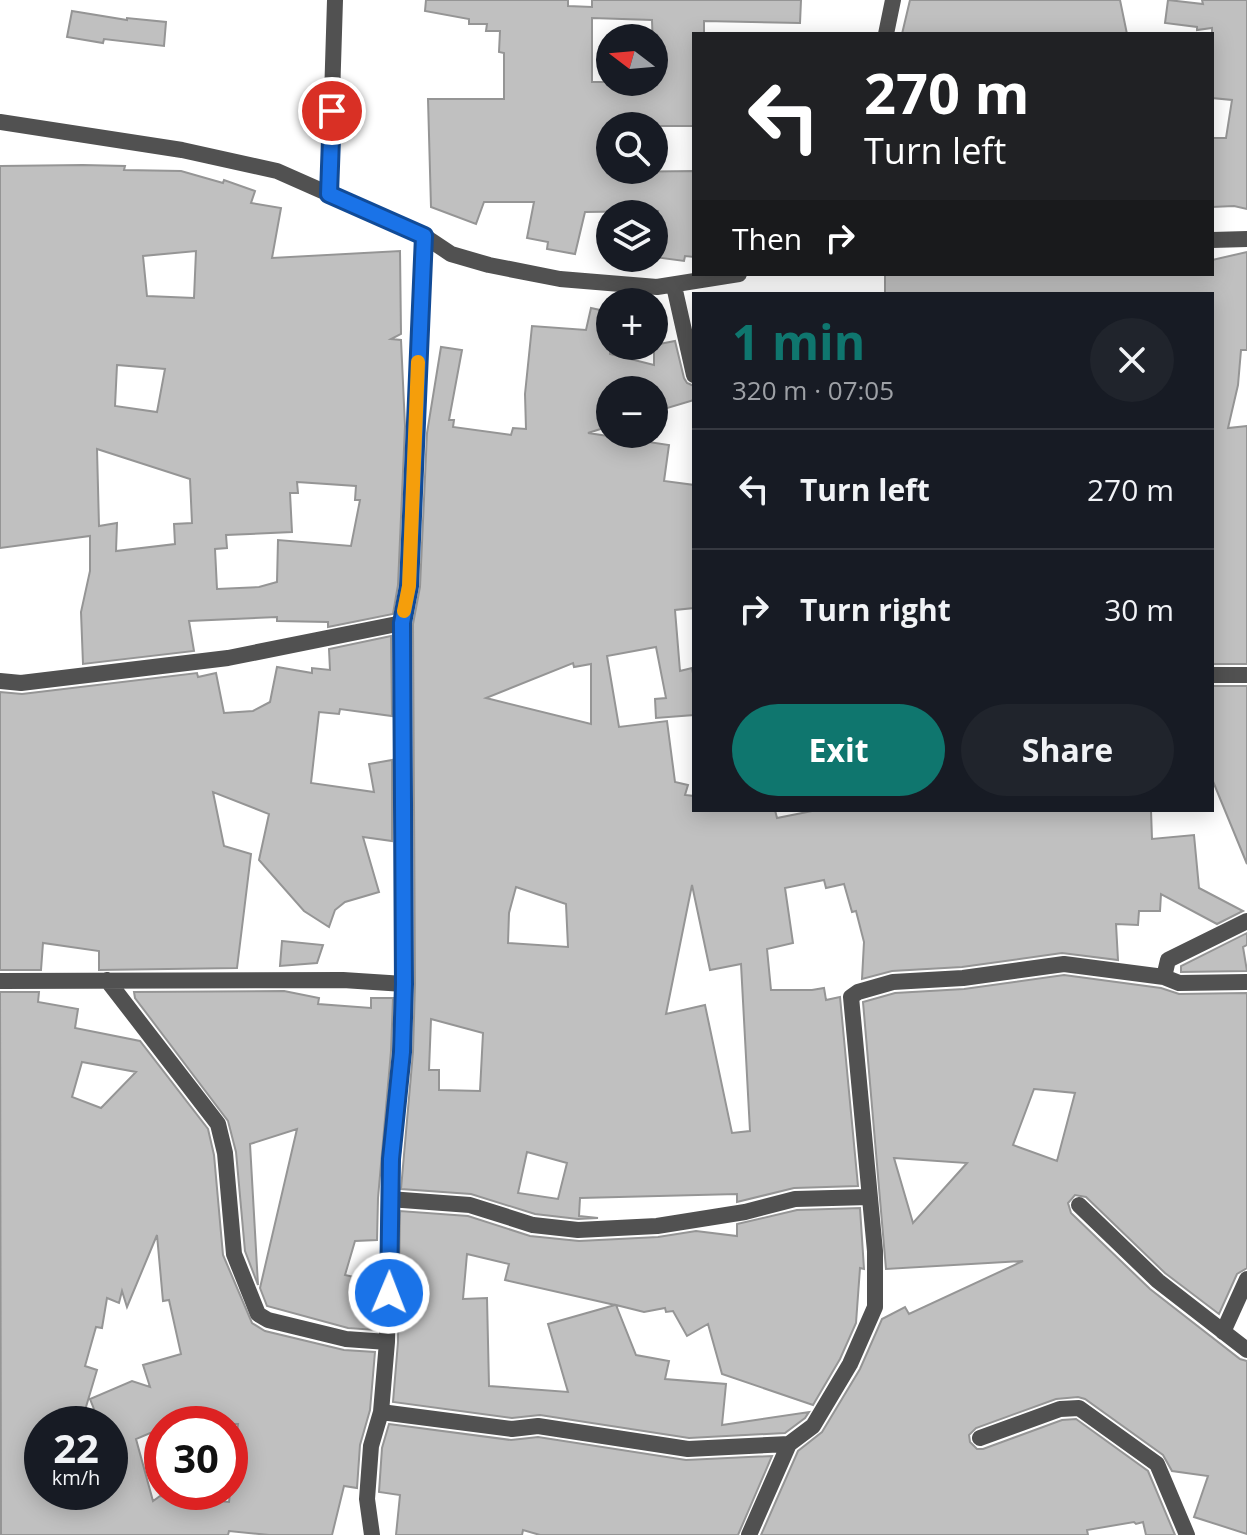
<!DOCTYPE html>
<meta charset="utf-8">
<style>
body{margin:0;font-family:"Open Sans",sans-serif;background:#20242c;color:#f1f3f6;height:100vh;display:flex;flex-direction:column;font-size:30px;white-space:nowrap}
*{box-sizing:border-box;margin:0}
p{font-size:26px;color:#9ea1a6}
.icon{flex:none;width:44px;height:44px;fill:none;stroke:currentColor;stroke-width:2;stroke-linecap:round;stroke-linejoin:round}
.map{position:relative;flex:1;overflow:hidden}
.panel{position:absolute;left:692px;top:292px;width:522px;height:520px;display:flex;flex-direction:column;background:#171b24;border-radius:0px;box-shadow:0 4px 20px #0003}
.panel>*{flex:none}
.guide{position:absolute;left:692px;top:32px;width:522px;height:244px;border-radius:0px;box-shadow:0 4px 20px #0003;background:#202124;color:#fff;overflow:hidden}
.needle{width:52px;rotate:286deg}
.fabs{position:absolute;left:596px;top:24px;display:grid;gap:16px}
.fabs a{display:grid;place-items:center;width:72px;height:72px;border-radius:50%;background:#171b24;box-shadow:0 4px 20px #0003;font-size:40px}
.speed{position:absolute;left:24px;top:1406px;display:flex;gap:16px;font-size:40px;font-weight:700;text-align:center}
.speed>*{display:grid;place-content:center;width:104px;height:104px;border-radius:50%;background:#171b24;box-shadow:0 4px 20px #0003;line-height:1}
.speed small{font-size:20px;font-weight:400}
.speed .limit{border:12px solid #d22;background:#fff;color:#111}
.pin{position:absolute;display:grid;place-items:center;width:68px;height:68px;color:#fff;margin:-34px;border:4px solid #fff;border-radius:50%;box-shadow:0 2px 8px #0007}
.me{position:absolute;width:88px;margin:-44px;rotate:1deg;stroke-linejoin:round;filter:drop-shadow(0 0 6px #0008)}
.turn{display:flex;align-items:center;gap:28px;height:168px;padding:0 40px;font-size:36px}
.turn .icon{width:104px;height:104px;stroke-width:2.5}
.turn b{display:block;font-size:56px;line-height:68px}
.then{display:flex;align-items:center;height:76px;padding:0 40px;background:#0003;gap:16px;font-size:30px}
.round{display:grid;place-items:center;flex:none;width:84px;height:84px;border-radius:42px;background:#20242c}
.headline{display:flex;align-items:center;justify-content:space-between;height:136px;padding:0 40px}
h1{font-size:48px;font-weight:700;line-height:60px;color:#0f766e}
.action{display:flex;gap:16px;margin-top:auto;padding:16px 40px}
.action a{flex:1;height:92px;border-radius:48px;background:#0f766e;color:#fff;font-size:32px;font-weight:700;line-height:92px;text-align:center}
.action a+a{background:#20242c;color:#f1f3f6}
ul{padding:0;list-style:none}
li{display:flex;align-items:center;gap:24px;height:120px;padding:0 40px;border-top:2px solid #363941}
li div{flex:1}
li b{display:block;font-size:30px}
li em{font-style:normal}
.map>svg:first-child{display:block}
</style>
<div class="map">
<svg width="1247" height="1535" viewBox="0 0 1247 1535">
<rect width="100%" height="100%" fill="#fff"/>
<path fill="#c0c0c0" stroke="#959595" stroke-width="2" fill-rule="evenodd" d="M 426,0 L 568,0 L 568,6 L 592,7 L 592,0 L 801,0 L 800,23 L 704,21 L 704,34 L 694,34 L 694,126 L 610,126 L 610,172 L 694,171 L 694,257 L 685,256 L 684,261 L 654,257 L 658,211 L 585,212 L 575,254 L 547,249 L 548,242 L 527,238 L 534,202 L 484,202 L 476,224 L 431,207 L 428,99 L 504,99 L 504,53 L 499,52 L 500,31 L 486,31 L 487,24 L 469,24 L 469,19 L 425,11 ZM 592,18 L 652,20 L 654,82 L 592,82 Z
M 910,0 L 1120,0 L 1127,34 L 902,34 Z
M 1168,0 L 1203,4 L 1202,0 L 1247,0 L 1247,209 L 1234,206 L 1212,207 L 1212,138 L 1226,138 L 1232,100 L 1212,98 L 1212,28 L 1197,30 L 1197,27 L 1165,23 Z
M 72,11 L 127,20 L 127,18 L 166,22 L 164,46 L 104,39 L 103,43 L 67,37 Z
M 83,165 L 125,166 L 124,170 L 181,171 L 223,183 L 224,180 L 255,191 L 251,203 L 281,208 L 272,258 L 400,251 L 401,334 L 391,339 L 401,340 L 405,426 L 398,585 L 393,614 L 328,627 L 328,622 L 277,621 L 277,617 L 189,621 L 194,651 L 83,664 L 81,612 L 90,571 L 90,536 L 0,548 L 0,166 ZM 196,251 L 194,298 L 147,296 L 143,256 ZM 117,365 L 165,369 L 157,412 L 115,406 ZM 97,449 L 190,479 L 192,523 L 174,524 L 175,544 L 116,551 L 117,523 L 99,526 ZM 297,482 L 356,486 L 355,500 L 360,500 L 351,546 L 278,540 L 277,582 L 259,587 L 217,589 L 215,549 L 227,548 L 226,535 L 292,532 L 290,493 L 298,493 Z
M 1247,252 L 1247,350 L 1241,350 L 1238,385 L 1228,428 L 1247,426 L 1247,664 L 1212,664 L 1212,294 L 885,294 L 885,274 L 1212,274 L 1212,260 Z
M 591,308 L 610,312 L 610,354 L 654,365 L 654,345 L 675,341 L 684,378 L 687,383 L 694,386 L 694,400 L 654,412 L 654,390 L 610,390 L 610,426 L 588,433 L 669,445 L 664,481 L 694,485 L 694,608 L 675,610 L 680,671 L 692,668 L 694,679 L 694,715 L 656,718 L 655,699 L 666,698 L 656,647 L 607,656 L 619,727 L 667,721 L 675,782 L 688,785 L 685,795 L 694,796 L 694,810 L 775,810 L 777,818 L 817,810 L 1151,810 L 1152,839 L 1194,835 L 1199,888 L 1243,911 L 1217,924 L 1161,894 L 1160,911 L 1139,911 L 1138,925 L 1116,924 L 1118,960 L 1062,953 L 962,967 L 892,971 L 862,979 L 864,942 L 856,911 L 852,912 L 844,884 L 826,888 L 824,880 L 785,888 L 793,943 L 767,949 L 771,990 L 812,990 L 824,988 L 826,1000 L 840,997 L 858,1186 L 794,1188 L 737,1202 L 737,1194 L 580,1198 L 579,1216 L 598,1218 L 578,1219 L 535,1214 L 471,1194 L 401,1189 L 413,1052 L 415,984 L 413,624 L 420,587 L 427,433 L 441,347 L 462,350 L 449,420 L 454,420 L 453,427 L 511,435 L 513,428 L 526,429 L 525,394 L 532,326 L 586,330 ZM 573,663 L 574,667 L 591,664 L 591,724 L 486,698 ZM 692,885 L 710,970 L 741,964 L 750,1131 L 732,1133 L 705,1005 L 666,1014 ZM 516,887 L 566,904 L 568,947 L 508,943 L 509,913 ZM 431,1019 L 483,1033 L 480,1091 L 439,1090 L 439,1070 L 429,1070 ZM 527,1152 L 567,1163 L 558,1199 L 518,1193 Z
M 391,636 L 392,716 L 340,709 L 339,714 L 319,712 L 311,783 L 374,792 L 369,764 L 392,760 L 392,841 L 363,837 L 379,892 L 345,902 L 335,910 L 329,927 L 304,911 L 259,860 L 269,814 L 213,792 L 224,846 L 251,854 L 237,968 L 99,970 L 99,951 L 43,943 L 41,970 L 0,970 L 0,692 L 22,694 L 197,673 L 198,677 L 216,673 L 224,713 L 253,711 L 270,702 L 277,667 L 312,673 L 312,668 L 330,670 L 329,649 Z
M 1212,686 L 1247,686 L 1247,864 L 1212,779 Z
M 1247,933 L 1247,945 L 1243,947 L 1247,971 L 1181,972 L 1181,966 Z
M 282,941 L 323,945 L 317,963 L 280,966 Z
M 1064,975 L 1161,988 L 1179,994 L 1247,993 L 1247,1268 L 1237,1274 L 1219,1314 L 1165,1273 L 1086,1197 L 1075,1195 L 1068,1203 L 1071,1213 L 1150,1289 L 1240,1359 L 1247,1361 L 1247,1534 L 1194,1517 L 1208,1476 L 1172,1471 L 1163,1455 L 1085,1399 L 1078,1397 L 1056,1399 L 976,1428 L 969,1435 L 970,1442 L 977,1449 L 983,1449 L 1062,1420 L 1076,1419 L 1148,1471 L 1175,1535 L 1146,1535 L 1143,1522 L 1136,1524 L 1134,1522 L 1087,1530 L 1088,1535 L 761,1535 L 798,1451 L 822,1432 L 860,1369 L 882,1319 L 905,1307 L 909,1314 L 1023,1261 L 886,1269 L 863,1002 L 895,993 L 964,989 ZM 1034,1089 L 1075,1093 L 1057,1161 L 1013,1145 ZM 894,1158 L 967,1163 L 913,1223 Z
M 284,991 L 319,998 L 318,1004 L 371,1008 L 371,998 L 393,998 L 391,1051 L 378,1198 L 377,1240 L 355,1241 L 345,1275 L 377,1282 L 376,1330 L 348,1328 L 267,1306 L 260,1288 L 297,1129 L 250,1144 L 258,1285 L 245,1251 L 236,1152 L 228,1121 L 135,998 L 134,992 Z
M 0,992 L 39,992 L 38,1002 L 78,1009 L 75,1028 L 140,1041 L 208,1129 L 214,1155 L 223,1255 L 252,1323 L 265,1331 L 344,1350 L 375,1352 L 370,1410 L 360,1445 L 357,1488 L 344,1486 L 332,1535 L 269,1535 L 229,1531 L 228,1535 L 1,1535 ZM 82,1062 L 136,1072 L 101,1108 L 72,1097 ZM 157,1235 L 163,1301 L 169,1300 L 181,1354 L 143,1365 L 150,1387 L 132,1381 L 90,1399 L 100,1424 L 110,1424 L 110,1492 L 42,1492 L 42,1448 L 34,1436 L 42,1433 L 42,1424 L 65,1424 L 83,1417 L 97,1370 L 85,1366 L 96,1327 L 102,1328 L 107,1298 L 119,1303 L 122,1291 L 127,1307 ZM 177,1423 L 238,1424 L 229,1502 L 160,1496 L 153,1501 L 136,1439 L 162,1428 L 162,1424 Z
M 860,1208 L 864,1269 L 860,1268 L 856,1323 L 840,1359 L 813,1405 L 722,1374 L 708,1324 L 687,1336 L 673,1311 L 666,1312 L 665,1308 L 644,1312 L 616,1305 L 636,1355 L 669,1361 L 665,1379 L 726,1384 L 722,1425 L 809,1412 L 805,1418 L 785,1433 L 689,1438 L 540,1415 L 512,1418 L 393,1402 L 398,1342 L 400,1211 L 468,1216 L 530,1236 L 579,1241 L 658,1237 L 696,1231 L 737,1236 L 737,1224 L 797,1210 ZM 467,1254 L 509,1264 L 505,1280 L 615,1305 L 548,1324 L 568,1392 L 489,1386 L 487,1298 L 463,1299 Z
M 389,1424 L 511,1440 L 538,1437 L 686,1460 L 772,1456 L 738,1535 L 540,1535 L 523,1530 L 522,1535 L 396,1535 L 400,1495 L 379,1492 L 382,1448 Z"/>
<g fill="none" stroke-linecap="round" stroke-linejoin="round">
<path stroke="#515151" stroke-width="16" d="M 886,34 L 893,0
M 0,122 L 182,150 L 277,171 L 424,236 L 451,254 L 489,265 L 560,279 L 657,287 L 739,274
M 329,194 L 335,0
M 1212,240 L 1247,239
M 674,286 L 694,375
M 1212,675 L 1247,675
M 0,681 L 21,683 L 228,658 L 402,623
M 1164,977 L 1168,960 L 1247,921
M 107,980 L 218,1124 L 225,1153 L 234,1254 L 258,1314 L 268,1320 L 346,1339 L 387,1342
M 0,981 L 343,980 L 404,984
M 389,1199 L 470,1205 L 533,1225 L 578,1230 L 657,1226 L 745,1212 L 795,1199 L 869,1197
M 1079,1205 L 1158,1281 L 1247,1350
M 1223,1332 L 1247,1279
M 381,1412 L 512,1429 L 538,1426 L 688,1449 L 789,1444
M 980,1438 L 1060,1409 L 1079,1408 L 1157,1464 L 1187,1535
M 372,1535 L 367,1499 L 371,1446 L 381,1412 L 387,1342 L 389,1199 L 402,1052 L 404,984 L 402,623 L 409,586 L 424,236
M 749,1535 L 789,1444 L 813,1426 L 850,1364 L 875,1307 L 875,1251 L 851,997 L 858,992 L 893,982 L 963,978 L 1064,964 L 1164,977 L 1179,983 L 1247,982"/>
</g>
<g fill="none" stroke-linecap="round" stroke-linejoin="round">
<defs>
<path id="route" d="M 332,111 L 329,194 L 424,236 L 409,586 L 402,623 L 404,984 L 402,1052 L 391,1159 L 389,1293"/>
</defs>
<use href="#route" stroke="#114b97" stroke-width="20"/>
<use href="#route" stroke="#1a73e8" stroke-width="14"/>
<path stroke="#f59e0b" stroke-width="14" d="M 404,611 L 409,586 L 418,362"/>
</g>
</svg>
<div class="fabs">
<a><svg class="needle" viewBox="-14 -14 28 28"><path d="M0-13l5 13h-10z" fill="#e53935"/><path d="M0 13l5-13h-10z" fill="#9ea1a6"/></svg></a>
<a><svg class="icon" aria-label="search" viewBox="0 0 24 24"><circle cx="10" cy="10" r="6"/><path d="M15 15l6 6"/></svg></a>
<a><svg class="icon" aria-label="layers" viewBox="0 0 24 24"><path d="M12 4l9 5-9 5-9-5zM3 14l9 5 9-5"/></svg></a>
<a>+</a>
<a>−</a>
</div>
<div class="speed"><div>22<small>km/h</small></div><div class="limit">30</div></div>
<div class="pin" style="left:332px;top:111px;background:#d93025"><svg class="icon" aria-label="arrive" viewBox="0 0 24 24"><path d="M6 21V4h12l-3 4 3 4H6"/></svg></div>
<svg class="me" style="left:389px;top:1293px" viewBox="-20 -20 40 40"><circle r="17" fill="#1a73e8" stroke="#fff" stroke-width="3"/><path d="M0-11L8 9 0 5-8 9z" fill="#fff"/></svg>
<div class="guide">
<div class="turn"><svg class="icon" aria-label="left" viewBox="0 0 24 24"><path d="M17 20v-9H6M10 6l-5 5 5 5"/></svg><div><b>270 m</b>Turn left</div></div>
<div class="then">Then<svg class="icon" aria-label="right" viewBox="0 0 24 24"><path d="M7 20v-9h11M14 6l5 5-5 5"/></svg></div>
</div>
<section class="panel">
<div class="headline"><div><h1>1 min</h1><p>320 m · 07:05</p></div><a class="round"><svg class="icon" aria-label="close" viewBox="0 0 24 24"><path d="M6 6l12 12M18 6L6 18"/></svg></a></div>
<ul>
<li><svg class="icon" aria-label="left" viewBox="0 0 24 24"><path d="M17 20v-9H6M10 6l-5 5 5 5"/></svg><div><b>Turn left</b></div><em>270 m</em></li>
<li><svg class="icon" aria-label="right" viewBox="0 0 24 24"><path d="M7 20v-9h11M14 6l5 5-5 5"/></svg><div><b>Turn right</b></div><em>30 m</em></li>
</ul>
<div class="action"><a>Exit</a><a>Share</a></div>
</section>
</div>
